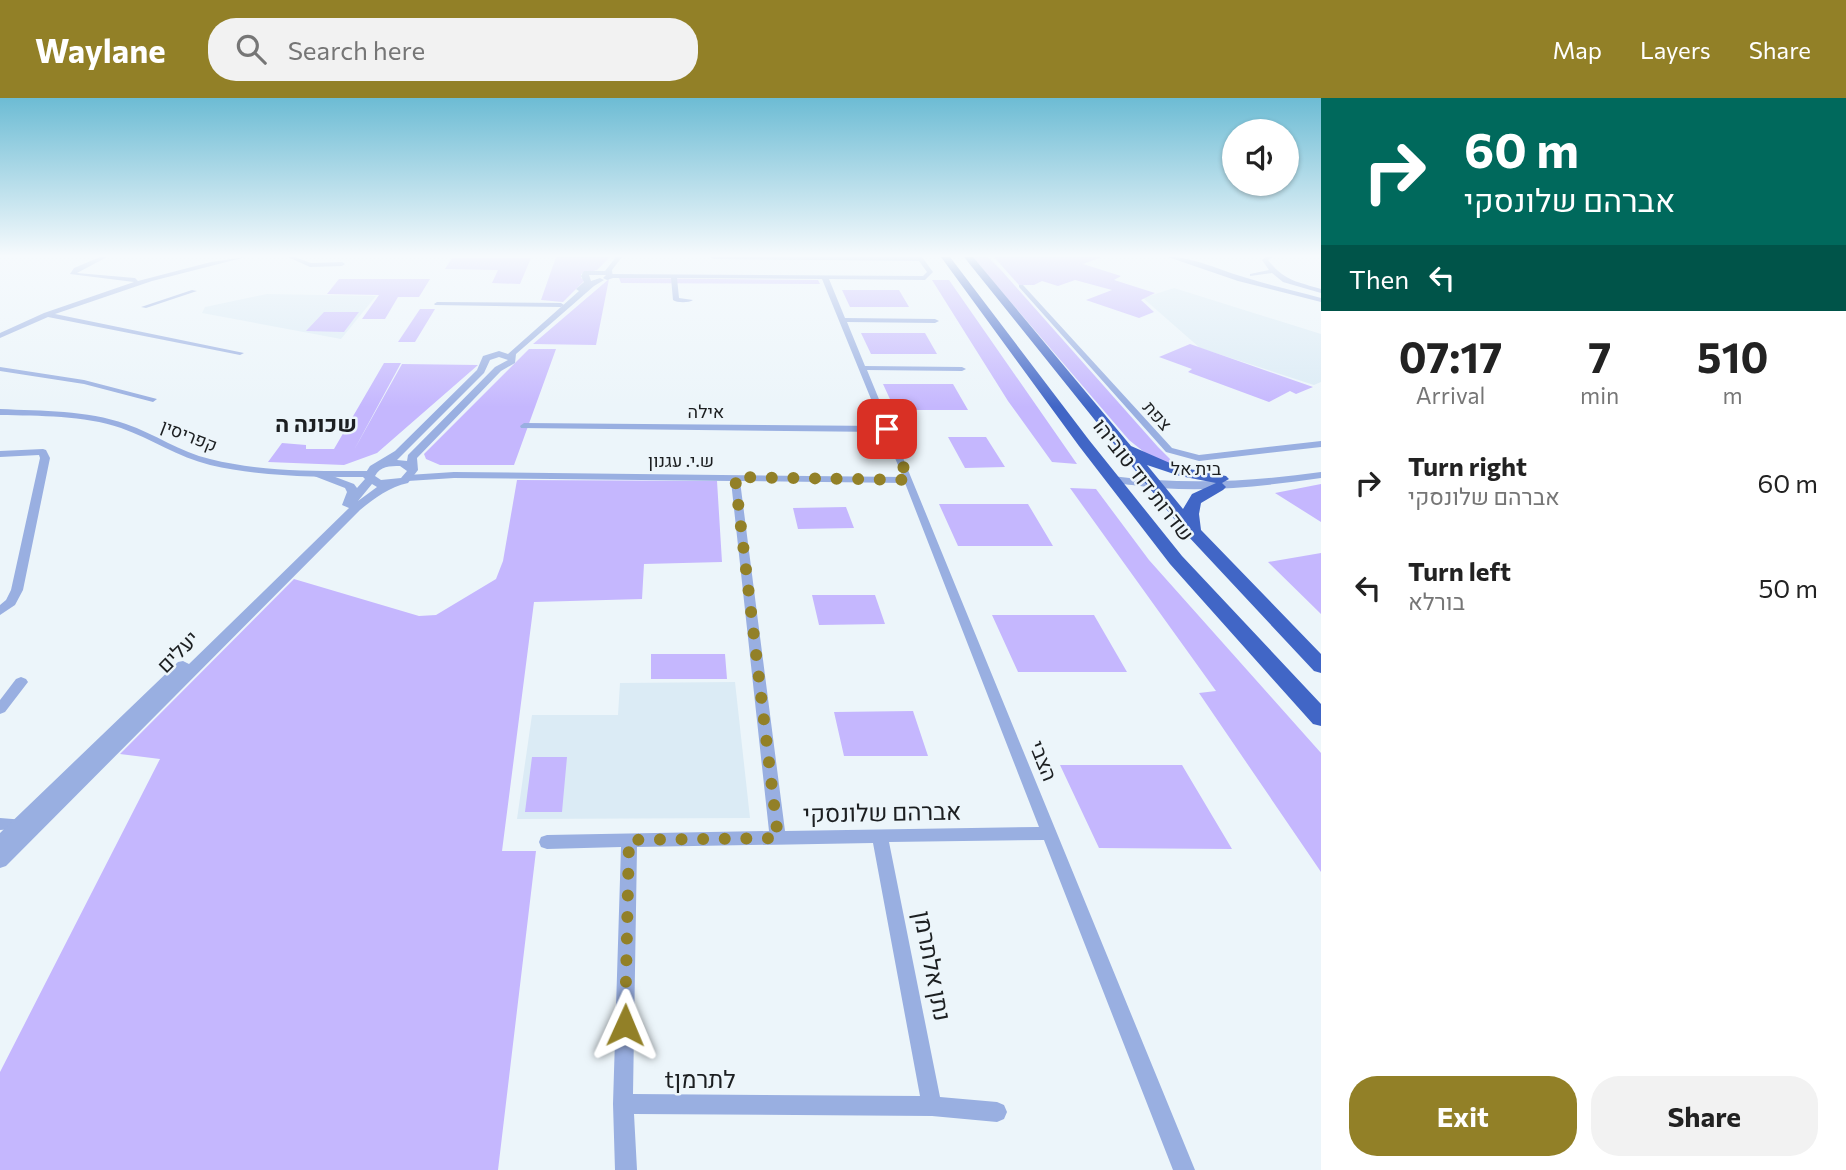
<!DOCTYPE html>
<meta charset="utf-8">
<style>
body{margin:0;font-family:Commissioner,Heebo,sans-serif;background:#f2f2f2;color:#222;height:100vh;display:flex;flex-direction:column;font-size:26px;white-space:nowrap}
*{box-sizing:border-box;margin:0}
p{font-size:23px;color:#767676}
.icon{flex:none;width:38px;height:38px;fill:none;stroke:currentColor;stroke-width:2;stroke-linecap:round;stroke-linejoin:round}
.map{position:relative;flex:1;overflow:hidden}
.details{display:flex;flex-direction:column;background:#fff;width:525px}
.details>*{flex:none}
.guide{background:#00695c;color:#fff;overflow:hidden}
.controls{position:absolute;left:1222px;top:21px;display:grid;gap:14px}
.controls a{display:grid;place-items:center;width:77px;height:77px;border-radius:50%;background:#fff;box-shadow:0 2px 5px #0004;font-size:35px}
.pin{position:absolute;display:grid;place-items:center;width:60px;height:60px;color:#fff;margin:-30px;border-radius:14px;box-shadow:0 4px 10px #0006}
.me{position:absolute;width:77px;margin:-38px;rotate:1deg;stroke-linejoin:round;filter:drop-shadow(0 0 5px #0008)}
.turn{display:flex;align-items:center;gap:24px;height:147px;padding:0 28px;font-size:32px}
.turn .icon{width:91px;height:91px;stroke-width:2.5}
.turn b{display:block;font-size:49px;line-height:60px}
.then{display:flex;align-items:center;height:66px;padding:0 28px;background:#0003;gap:14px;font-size:26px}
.eta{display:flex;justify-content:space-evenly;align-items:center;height:119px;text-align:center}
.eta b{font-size:42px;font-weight:700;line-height:49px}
.cta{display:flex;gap:14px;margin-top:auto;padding:14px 28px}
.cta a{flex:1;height:80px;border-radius:28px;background:#928027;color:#fff;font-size:28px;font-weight:700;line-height:80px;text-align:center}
.cta a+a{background:#f2f2f2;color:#222}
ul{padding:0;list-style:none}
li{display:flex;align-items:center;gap:21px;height:105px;padding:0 28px}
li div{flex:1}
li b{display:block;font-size:26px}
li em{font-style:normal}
header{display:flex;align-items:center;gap:42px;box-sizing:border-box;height:98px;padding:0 35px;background:#928027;color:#fff}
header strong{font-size:33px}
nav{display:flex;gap:38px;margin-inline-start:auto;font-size:24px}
.search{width:490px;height:63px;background:#f2f2f2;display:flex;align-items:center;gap:18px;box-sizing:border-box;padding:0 24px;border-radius:28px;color:#767676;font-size:26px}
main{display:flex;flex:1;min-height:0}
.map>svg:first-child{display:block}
</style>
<header>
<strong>Waylane</strong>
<div class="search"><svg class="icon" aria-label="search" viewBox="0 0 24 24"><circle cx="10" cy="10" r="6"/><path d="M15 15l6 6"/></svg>Search here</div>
<nav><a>Map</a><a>Layers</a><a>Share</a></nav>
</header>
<main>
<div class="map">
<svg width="1321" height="1072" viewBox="0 0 1321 1072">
<rect width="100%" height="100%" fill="#ecf5fa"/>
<path fill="#dbebf5" d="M 1174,190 L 1321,236 L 1321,284 L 1314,287 L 1200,250 L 1143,200 Z
M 267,196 L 376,198 L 341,241 L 202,215 L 205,209 Z
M 735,584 L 750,720 L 517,721 L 532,617 L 618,617 L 620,585 Z"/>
<path fill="#c5b7fe" d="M 556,159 L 610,159 L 597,172 L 581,176 L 581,180 L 585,182 L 563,204 L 541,202 Z
M 972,159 L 988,159 L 1001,172 L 1158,349 L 1178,369 L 1149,358 L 1129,342 Z
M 994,159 L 1102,159 L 1083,166 L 1121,178 L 1114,182 L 1155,195 L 1141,202 L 1154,214 L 1139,220 L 1086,202 L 1112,192 L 1075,182 L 1058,188 L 1042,183 L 1034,187 L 1019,187 Z
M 452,160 L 531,160 L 520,186 L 492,185 L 498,172 L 445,171 Z
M 619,180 L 818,182 L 820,186 L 621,185 Z
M 339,181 L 430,181 L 419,199 L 398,199 L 385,221 L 362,221 L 379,197 L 327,196 Z
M 609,181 L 596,247 L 533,246 Z
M 932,182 L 949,182 L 1077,366 L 1052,364 L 1008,303 Z
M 842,192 L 899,192 L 909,209 L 850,209 Z
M 420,211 L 435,211 L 415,244 L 398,244 Z
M 324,214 L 359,214 L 344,234 L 306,233 Z
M 861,235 L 925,235 L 937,256 L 871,256 Z
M 1190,246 L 1313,289 L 1296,296 L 1290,293 L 1269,304 L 1188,274 L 1192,271 L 1159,259 Z
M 529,251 L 556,251 L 514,367 L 440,367 L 426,361 L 424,356 Z
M 384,265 L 401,265 L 354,352 L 402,266 L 478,267 L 377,355 L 344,367 L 268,364 L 282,345 L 306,347 L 306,351 L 334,351 Z
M 883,286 L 953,286 L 968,312 L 895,312 Z
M 948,339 L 986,339 L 1005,369 L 965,370 Z
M 517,382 L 717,383 L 722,464 L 644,466 L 642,501 L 534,504 L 502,753 L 536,753 L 498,1072 L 0,1072 L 0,974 L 160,661 L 120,656 L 294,481 L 419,518 L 436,517 L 496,481 L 503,463 Z
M 1321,386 L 1321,424 L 1275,395 Z
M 1070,390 L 1096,391 L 1149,462 L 1321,655 L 1321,774 L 1199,595 L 1216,593 Z
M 939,406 L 1028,406 L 1053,448 L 958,448 Z
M 846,409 L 854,430 L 798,431 L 793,410 Z
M 1321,455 L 1321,516 L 1268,464 Z
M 812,497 L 875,497 L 885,526 L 819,527 Z
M 992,517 L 1094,517 L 1127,574 L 1018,574 Z
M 651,556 L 725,556 L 727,581 L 651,581 Z
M 913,613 L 928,658 L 844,658 L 834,614 Z
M 532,659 L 567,659 L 562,714 L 525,714 Z
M 1060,667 L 1182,667 L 1232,751 L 1099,750 Z"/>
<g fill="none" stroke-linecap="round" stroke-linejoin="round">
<path fill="#99afe1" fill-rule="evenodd" d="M 100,159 L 107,159 L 77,175 L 135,180 L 138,183 L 211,164 L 246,159 L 152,183 L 55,216 L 244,255 L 240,257 L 48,219 L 0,240 L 0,235 L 44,215 L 134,184 L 70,176 L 74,170 Z
M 288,159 L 295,159 L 311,165 L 342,164 L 345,166 L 342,168 L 310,169 Z
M 711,159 L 922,159 L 933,174 L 925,182 L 829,181 L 845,220 L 935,221 L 939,223 L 935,225 L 847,224 L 865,268 L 962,269 L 966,271 L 962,273 L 867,272 L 1195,1072 L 1173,1072 L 1044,742 L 889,744 L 940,999 L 997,1004 L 1004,1007 L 1007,1014 L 1004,1021 L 997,1024 L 932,1018 L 634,1016 L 637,1072 L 615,1072 L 613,1006 L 621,749 L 547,751 L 541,749 L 539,744 L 541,739 L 547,737 L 769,733 L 731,383 L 454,380 L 408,383 L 403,380 L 408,377 L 454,374 L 903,379 L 884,334 L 521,330 L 520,328 L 524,325 L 882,328 L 822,181 L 677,180 L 679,200 L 693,202 C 689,205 677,205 673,202 L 671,180 L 610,180 L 607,178 L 610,176 L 923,178 L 927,174 L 919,163 L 714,161 ZM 740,383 L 905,385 L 1039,729 L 785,733 ZM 873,745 L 920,998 L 633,996 L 637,749 Z
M 1266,159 L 1272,159 L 1268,162 C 1284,183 1298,184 1321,191 L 1321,195 L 1283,184 L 1272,175 L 1250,178 L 1250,176 L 1269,172 L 1262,162 Z
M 1019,187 L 1023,187 L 1172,350 L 1199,357 L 1321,343 L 1321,349 L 1199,363 L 1166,354 L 1019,189 Z
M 192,192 L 197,193 L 146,210 L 141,209 Z
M 437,204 L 561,205 L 564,207 L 561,209 L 435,207 L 434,206 Z
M 0,269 L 84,282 L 157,301 L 153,304 L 84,286 L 0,273 Z
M 0,311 C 43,313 86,312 126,326 C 155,336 180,354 210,361 C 262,374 316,373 369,373 L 374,376 L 369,379 C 316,379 262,379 210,367 C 178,359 152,341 121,330 C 83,317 40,318 0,317 Z
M 43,351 L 46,352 L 50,360 L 23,492 L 15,507 L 0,517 L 0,507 L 6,502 L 11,492 L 40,360 L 39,357 L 0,359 L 0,353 Z
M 21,579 L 26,581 L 28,584 L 5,614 L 0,616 L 0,602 L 16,581 Z
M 0,720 L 25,722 L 28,726 L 25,730 L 0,732 Z"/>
<path fill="#99afe1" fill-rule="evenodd" d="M 616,159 L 622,159 L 612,172 L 613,180 L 607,182 L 603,180 L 606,177 L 589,177 L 591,183 L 600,180 L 604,182 L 594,188 L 516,256 L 515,265 L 501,273 L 417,360 L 418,372 L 408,385 C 389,389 375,400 360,412 L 6,768 L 0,770 L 0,735 L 178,564 L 183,563 L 189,566 L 349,410 L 342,407 L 347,394 L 345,390 L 314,378 L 314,374 L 322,374 L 354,386 L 357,390 L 365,381 L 363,379 L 370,368 L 395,353 L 477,272 L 483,258 L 499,253 L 508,256 L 579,193 L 576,191 L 584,184 L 581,178 L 584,173 L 605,173 ZM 499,259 L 508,262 L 495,269 L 408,357 L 407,363 L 397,362 L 484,275 L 490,262 ZM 400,368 L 407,373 L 401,380 L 381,382 L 375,378 C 380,368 390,368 400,368 ZM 372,386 L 377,389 L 358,403 Z
M 1168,159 C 1195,159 1221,173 1247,180 C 1271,188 1296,193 1321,200 L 1321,204 L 1238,183 Z
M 1321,374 L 1321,380 C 1259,389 1195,396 1132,387 C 1123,386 1113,386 1106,381 L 1112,378 C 1183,387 1251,384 1321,374 Z"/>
<path fill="#4166c6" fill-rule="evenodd" d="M 941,159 L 950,159 L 1089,342 L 1182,458 L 1321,606 L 1321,628 L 1313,626 L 1170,466 L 1079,348 Z
M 964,159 L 973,159 L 1131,348 L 1179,369 L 1226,378 L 1229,381 L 1222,385 L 1226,389 L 1223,392 L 1201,405 L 1199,416 L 1201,432 L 1321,556 L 1321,575 L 1314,573 L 1187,437 ZM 1147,367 L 1180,378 L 1216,385 L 1192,396 L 1183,411 Z"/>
</g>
<linearGradient id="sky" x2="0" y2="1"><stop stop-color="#6dbcd4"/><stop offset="0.51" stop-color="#f6fafd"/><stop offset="1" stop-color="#f6fafd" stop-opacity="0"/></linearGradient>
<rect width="1321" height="309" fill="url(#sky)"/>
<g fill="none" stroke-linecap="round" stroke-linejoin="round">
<path stroke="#928027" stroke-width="12" stroke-dasharray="0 21.6" d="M 625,927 L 629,742 L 778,740 L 735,379 L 909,382 L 887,331"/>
</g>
<g text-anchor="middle" stroke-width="5" stroke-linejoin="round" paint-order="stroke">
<g font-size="18" fill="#1c1f21" stroke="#ecf5fa">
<text x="706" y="320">אילה</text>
<text transform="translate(1157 318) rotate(48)" y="6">צפת</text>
<text transform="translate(189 338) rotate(21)" y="6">קפריסין</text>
<text x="681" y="369">ש.י. עגנון</text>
<text x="1196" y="377">בית אל</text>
</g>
<g font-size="21" fill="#1c1f21" stroke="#ecf5fa">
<text transform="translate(1143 382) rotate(52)" y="7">שדרות דוד טוביהו</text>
<text transform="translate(178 554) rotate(-45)" y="7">יעלים</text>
<text transform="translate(1043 663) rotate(68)" y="7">הצבי</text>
</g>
<g font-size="23" font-weight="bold" fill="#1c1f21" stroke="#ecf5fa">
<text x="316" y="334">שכונה ה</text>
</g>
<g font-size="24" fill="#1c1f21" stroke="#ecf5fa">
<text transform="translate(882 715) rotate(-1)" y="8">אברהם שלונסקי</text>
<text transform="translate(932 868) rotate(79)" y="8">נתן אלתרמן</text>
<text x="700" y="990">tלתרמן</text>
</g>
</g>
</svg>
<div class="controls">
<a><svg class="icon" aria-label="sound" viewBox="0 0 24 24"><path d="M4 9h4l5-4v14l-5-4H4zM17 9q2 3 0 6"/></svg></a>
</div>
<div class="pin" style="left:887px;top:331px;background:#d93025"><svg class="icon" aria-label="arrive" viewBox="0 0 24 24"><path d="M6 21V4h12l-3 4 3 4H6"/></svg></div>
<svg class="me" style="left:625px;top:927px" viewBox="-20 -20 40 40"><path d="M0-17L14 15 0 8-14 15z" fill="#928027" stroke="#fff" stroke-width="4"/></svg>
</div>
<section class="details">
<div class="guide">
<div class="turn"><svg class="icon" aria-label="right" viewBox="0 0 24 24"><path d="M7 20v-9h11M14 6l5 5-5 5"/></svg><div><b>60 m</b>אברהם שלונסקי</div></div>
<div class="then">Then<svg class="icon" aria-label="left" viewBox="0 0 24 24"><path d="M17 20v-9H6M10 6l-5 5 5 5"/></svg></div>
</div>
<div class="eta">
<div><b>07:17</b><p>Arrival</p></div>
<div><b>7</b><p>min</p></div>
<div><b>510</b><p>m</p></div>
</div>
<ul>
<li><svg class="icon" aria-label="right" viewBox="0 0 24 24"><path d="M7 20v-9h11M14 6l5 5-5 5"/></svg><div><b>Turn right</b><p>אברהם שלונסקי</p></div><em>60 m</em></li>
<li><svg class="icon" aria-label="left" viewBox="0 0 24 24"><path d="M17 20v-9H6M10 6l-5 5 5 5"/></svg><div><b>Turn left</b><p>בורלא</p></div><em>50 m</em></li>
</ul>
<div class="cta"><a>Exit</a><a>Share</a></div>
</section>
</main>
